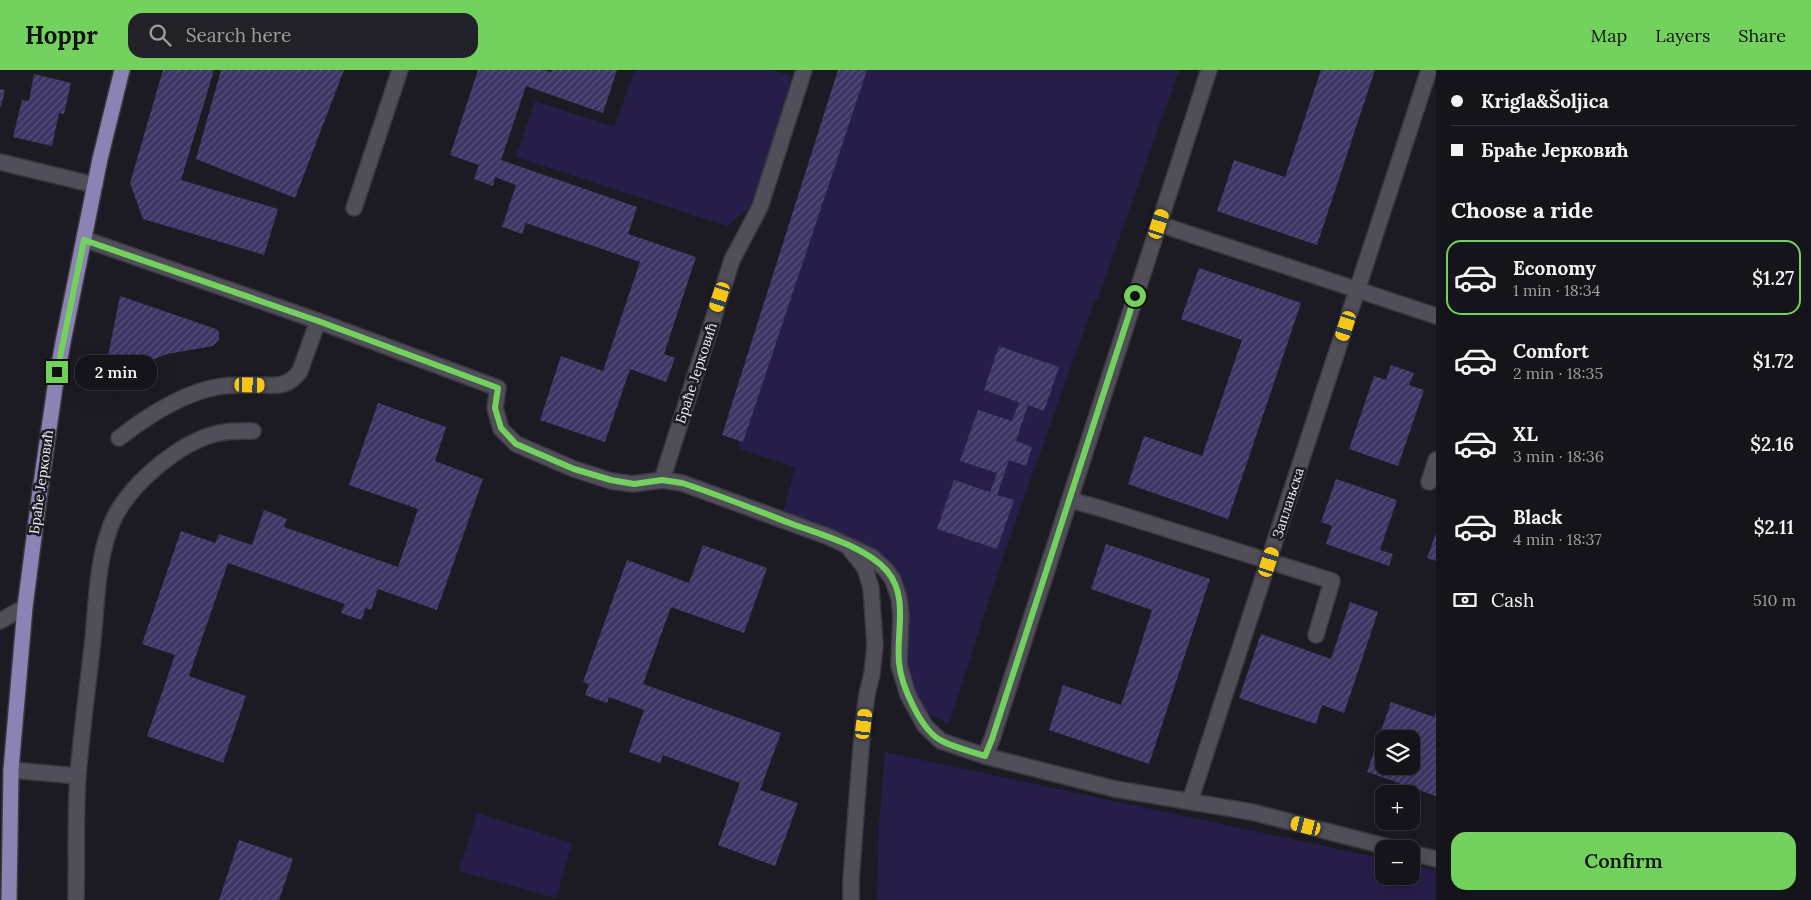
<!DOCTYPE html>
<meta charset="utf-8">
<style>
:root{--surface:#15141a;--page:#222127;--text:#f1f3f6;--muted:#9d9ea2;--line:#343339;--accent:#72d25d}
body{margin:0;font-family:Lora,serif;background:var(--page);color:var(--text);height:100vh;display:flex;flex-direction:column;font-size:19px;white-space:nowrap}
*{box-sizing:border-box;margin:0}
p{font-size:16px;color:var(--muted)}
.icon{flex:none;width:28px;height:28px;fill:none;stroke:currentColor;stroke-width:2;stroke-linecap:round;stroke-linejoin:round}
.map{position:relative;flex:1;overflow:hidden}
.side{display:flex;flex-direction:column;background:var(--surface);width:375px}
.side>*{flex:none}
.hud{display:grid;align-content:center;height:110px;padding:0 15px;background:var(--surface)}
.tools{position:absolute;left:1375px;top:660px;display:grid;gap:10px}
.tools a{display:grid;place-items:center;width:45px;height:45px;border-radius:10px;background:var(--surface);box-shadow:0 5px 20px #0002,0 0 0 1px var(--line);font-size:25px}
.end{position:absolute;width:22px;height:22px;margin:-11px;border:6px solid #72d25d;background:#111;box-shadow:0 0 0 2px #111}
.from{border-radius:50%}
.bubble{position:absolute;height:35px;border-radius:15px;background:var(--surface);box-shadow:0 5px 20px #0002,0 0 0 1px var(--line);font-size:16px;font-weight:600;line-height:35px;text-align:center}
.car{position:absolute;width:15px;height:30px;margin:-15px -8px;border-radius:6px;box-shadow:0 0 4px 1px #0007;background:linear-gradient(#f5c518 24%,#345 0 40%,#f5c518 0 76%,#345 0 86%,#f5c518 0)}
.hud b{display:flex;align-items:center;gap:18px;height:48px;font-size:19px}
.hud b+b{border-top:1px solid var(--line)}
.hud i{width:12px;height:12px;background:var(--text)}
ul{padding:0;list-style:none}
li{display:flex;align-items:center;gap:15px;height:75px;margin:0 10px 8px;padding:0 5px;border:2px solid transparent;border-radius:15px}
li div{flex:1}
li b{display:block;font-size:19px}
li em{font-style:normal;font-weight:600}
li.active{border-color:var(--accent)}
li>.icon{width:45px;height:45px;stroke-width:1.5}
h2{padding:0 15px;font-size:22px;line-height:60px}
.pay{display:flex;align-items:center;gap:12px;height:55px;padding:0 15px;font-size:19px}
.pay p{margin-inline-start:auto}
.primary-button{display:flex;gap:10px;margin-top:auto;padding:10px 15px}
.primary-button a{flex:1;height:58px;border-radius:15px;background:var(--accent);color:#111;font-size:20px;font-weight:600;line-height:58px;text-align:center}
header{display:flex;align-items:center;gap:30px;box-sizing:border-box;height:70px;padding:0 25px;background:var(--accent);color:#111}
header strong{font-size:24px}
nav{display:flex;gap:28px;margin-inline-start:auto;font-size:18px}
.search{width:350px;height:45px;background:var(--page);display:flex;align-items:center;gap:12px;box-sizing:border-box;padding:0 18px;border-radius:15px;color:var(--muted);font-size:19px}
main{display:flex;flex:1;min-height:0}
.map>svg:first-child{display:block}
.green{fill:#271d49}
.building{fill:url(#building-hatch);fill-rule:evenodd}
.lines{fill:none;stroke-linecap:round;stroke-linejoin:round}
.minor-casing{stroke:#3a393f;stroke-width:18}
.major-casing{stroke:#3a393f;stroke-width:18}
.minor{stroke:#504f59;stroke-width:15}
.major{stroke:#8a83b3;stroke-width:15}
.route{stroke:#72d25d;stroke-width:6}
.labels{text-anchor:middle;stroke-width:5;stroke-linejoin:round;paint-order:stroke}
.street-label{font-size:14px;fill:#edecf2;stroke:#1c1b23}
</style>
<header>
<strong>Hoppr</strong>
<div class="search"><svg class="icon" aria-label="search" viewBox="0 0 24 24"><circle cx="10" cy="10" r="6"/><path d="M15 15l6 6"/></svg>Search here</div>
<nav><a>Map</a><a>Layers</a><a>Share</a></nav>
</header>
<main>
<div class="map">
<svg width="1436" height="830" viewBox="0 0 1436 830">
<defs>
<pattern id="building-hatch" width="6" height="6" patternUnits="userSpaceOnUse" patternTransform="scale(1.25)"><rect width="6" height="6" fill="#3e3565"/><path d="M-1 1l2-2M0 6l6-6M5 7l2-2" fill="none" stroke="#5a527c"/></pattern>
</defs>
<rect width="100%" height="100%" fill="#1c1b23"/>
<!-- green -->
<g class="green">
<polygon points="635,0 773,0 792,6 754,134 727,156 516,87 535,31 614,57"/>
<polygon points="860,0 1179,0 1098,228 1094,232 1001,492 949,654 928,644 918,630 899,583 893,510 783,443 795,397 738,378 775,257"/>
<polygon points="885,682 1384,789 1384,806 1411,806 1411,795 1436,800 1436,830 877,830 879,755"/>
<polygon points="477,743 572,773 556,828 459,801"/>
</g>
<!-- building -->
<g class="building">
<polygon points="163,0 214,0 181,110 278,139 264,185 143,149 130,113"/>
<polygon points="221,0 344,0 295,128 196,89"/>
<polygon points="478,0 544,0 551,2 552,0 617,0 603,43 526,16 501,90 637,137 628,164 696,187 664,284 675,288 666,312 630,299 605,372 540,350 561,286 603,301 640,192 526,153 522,164 502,157 516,115 495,107 493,116 474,109 479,95 450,85"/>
<polygon points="838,0 867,0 743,372 722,365"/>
<polygon points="1321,0 1375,0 1317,175 1217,141 1234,90 1285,107"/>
<polygon points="34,4 71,13 64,44 59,43 52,76 13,67 22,30 29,31"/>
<polygon points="0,19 5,20 1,37 0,36"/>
<polygon points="1199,198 1301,233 1228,449 1128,414 1144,366 1202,386 1242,270 1181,249"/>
<polygon points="120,226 216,259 219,262 219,269 213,276 167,284 142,294 128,301 112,314 103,311"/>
<polygon points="999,276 1059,297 1044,341 1028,335 1016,371 1032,377 1026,396 1009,390 997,425 1014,430 997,479 937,459 954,410 990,422 997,403 960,391 978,340 1012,351 1019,332 984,320"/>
<polygon points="1391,295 1414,303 1409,315 1424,320 1398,396 1349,379 1374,306 1386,310"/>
<polygon points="378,333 446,357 435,391 483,409 437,540 378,519 371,540 366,538 361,550 341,543 345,534 228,493 189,606 246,626 223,693 147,666 175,585 142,574 181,461 215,473 219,464 252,475 264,440 287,449 284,457 398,497 418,439 349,415"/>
<polygon points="1336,409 1397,430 1380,480 1393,484 1389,496 1326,474 1332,456 1321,452"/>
<polygon points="1436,463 1436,491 1427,488"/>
<polygon points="1106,474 1210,509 1149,694 1049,660 1063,615 1121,635 1152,540 1091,519"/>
<polygon points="703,475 767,498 744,563 671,537 643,614 781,663 760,720 798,733 775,796 718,775 740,713 663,685 660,693 629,682 644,640 609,627 607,633 585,625 589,614 583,612 627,490 689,513"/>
<polygon points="1350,532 1378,542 1344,643 1322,635 1316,654 1239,628 1261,564 1331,589"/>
<path d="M1391 632 1434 647 1436 642V726L1367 702ZM1384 669H1411V696H1384Z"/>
<polygon points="239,770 293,789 279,830 219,830"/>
</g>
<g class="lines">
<!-- minor casing -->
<g class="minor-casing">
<g id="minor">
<polyline points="0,92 95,115"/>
<polyline points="354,138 400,0"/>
<polyline points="1159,154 1436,246"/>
<polyline points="84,169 318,251 498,318 495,338 501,359 516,374 574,399 611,411 633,414 662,410 682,413 829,467 872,487 886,500 893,510 899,528 901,545 899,595 908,625 925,656 941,671 985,686 1115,719 1252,742 1396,779"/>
<path d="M119 368C146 347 183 323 217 317 237 313 259 316 279 315 289 313 294 309 300 301L318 251"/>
<polyline points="662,410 732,190 760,137 804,0"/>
<polyline points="1429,412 1436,390"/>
<polyline points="1070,430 1103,439 1332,511 1316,565"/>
<polyline points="850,479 865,498 871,518 875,575 872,604 867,624 863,654 858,716 851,810 851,830"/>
<polyline points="0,551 25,537"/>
<polyline points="985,686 992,669 1209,0"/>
<polyline points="11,700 78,706"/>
<polyline points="1190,731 1429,0"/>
<polyline points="1411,783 1436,789"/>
<path d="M76 830C77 788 75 746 78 705 82 659 88 614 93 569 97 529 97 483 115 446 133 412 181 371 219 363 231 360 242 361 253 361"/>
</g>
</g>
<!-- major casing -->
<g class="major-casing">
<polyline id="major" points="9,830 11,700 25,537 40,421 55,317 63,272 100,89 122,0"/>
</g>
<!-- minor -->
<use href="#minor" class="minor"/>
<!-- major -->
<use href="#major" class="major"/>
</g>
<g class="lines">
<!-- route -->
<path class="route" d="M57 302 84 170 318 251 498 318 495 338 501 358 516 374 574 399 611 410 634 414 662 410 682 413C719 425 756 440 792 454 822 465 866 477 887 501 909 527 896 562 899 593 901 615 921 661 942 671 955 678 971 681 985 686L992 669 1135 226"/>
</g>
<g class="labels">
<!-- street labels -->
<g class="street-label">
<text transform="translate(696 303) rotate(-72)" y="5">Браће Јерковић</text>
<text transform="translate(41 412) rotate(-82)" y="5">Браће Јерковић</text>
<text transform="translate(1288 433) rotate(-72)" y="5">Заплањска</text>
</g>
</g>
</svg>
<div class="tools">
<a><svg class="icon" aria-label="layers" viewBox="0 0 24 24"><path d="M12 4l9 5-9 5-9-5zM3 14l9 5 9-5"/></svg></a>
<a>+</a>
<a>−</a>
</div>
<i class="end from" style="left:1135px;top:226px"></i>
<i class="end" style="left:57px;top:302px"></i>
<div class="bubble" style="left:75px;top:285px;width:82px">2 min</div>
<i class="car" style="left:1159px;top:154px;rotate:18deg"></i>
<i class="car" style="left:720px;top:227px;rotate:198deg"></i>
<i class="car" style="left:1346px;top:256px;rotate:198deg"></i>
<i class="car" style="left:250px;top:315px;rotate:91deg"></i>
<i class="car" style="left:1269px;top:492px;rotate:18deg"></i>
<i class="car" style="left:864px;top:654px;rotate:7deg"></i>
<i class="car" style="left:1306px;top:756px;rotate:284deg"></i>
</div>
<section class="side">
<div class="hud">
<b><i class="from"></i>Krigla&amp;Šoljica</b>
<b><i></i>Браће Јерковић</b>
</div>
<h2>Choose a ride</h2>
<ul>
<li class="active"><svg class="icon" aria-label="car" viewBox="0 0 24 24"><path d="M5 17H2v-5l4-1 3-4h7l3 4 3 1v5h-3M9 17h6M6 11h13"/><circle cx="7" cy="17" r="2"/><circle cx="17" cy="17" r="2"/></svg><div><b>Economy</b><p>1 min · 18:34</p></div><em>$1.27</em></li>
<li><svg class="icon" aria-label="car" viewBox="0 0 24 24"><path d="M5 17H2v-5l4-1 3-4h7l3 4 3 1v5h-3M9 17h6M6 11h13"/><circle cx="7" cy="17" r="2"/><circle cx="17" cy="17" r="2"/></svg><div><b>Comfort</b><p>2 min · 18:35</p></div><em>$1.72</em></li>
<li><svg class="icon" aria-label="car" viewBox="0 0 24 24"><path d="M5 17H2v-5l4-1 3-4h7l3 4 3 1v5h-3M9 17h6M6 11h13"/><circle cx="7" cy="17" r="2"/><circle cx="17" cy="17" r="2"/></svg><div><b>XL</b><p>3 min · 18:36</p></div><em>$2.16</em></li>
<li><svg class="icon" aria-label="car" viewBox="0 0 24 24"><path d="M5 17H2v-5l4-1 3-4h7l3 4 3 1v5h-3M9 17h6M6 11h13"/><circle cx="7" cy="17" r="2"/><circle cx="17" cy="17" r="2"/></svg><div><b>Black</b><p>4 min · 18:37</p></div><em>$2.11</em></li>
</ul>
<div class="pay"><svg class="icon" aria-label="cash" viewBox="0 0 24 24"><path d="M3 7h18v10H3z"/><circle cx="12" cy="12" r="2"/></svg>Cash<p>510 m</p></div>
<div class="primary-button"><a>Confirm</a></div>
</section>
</main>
